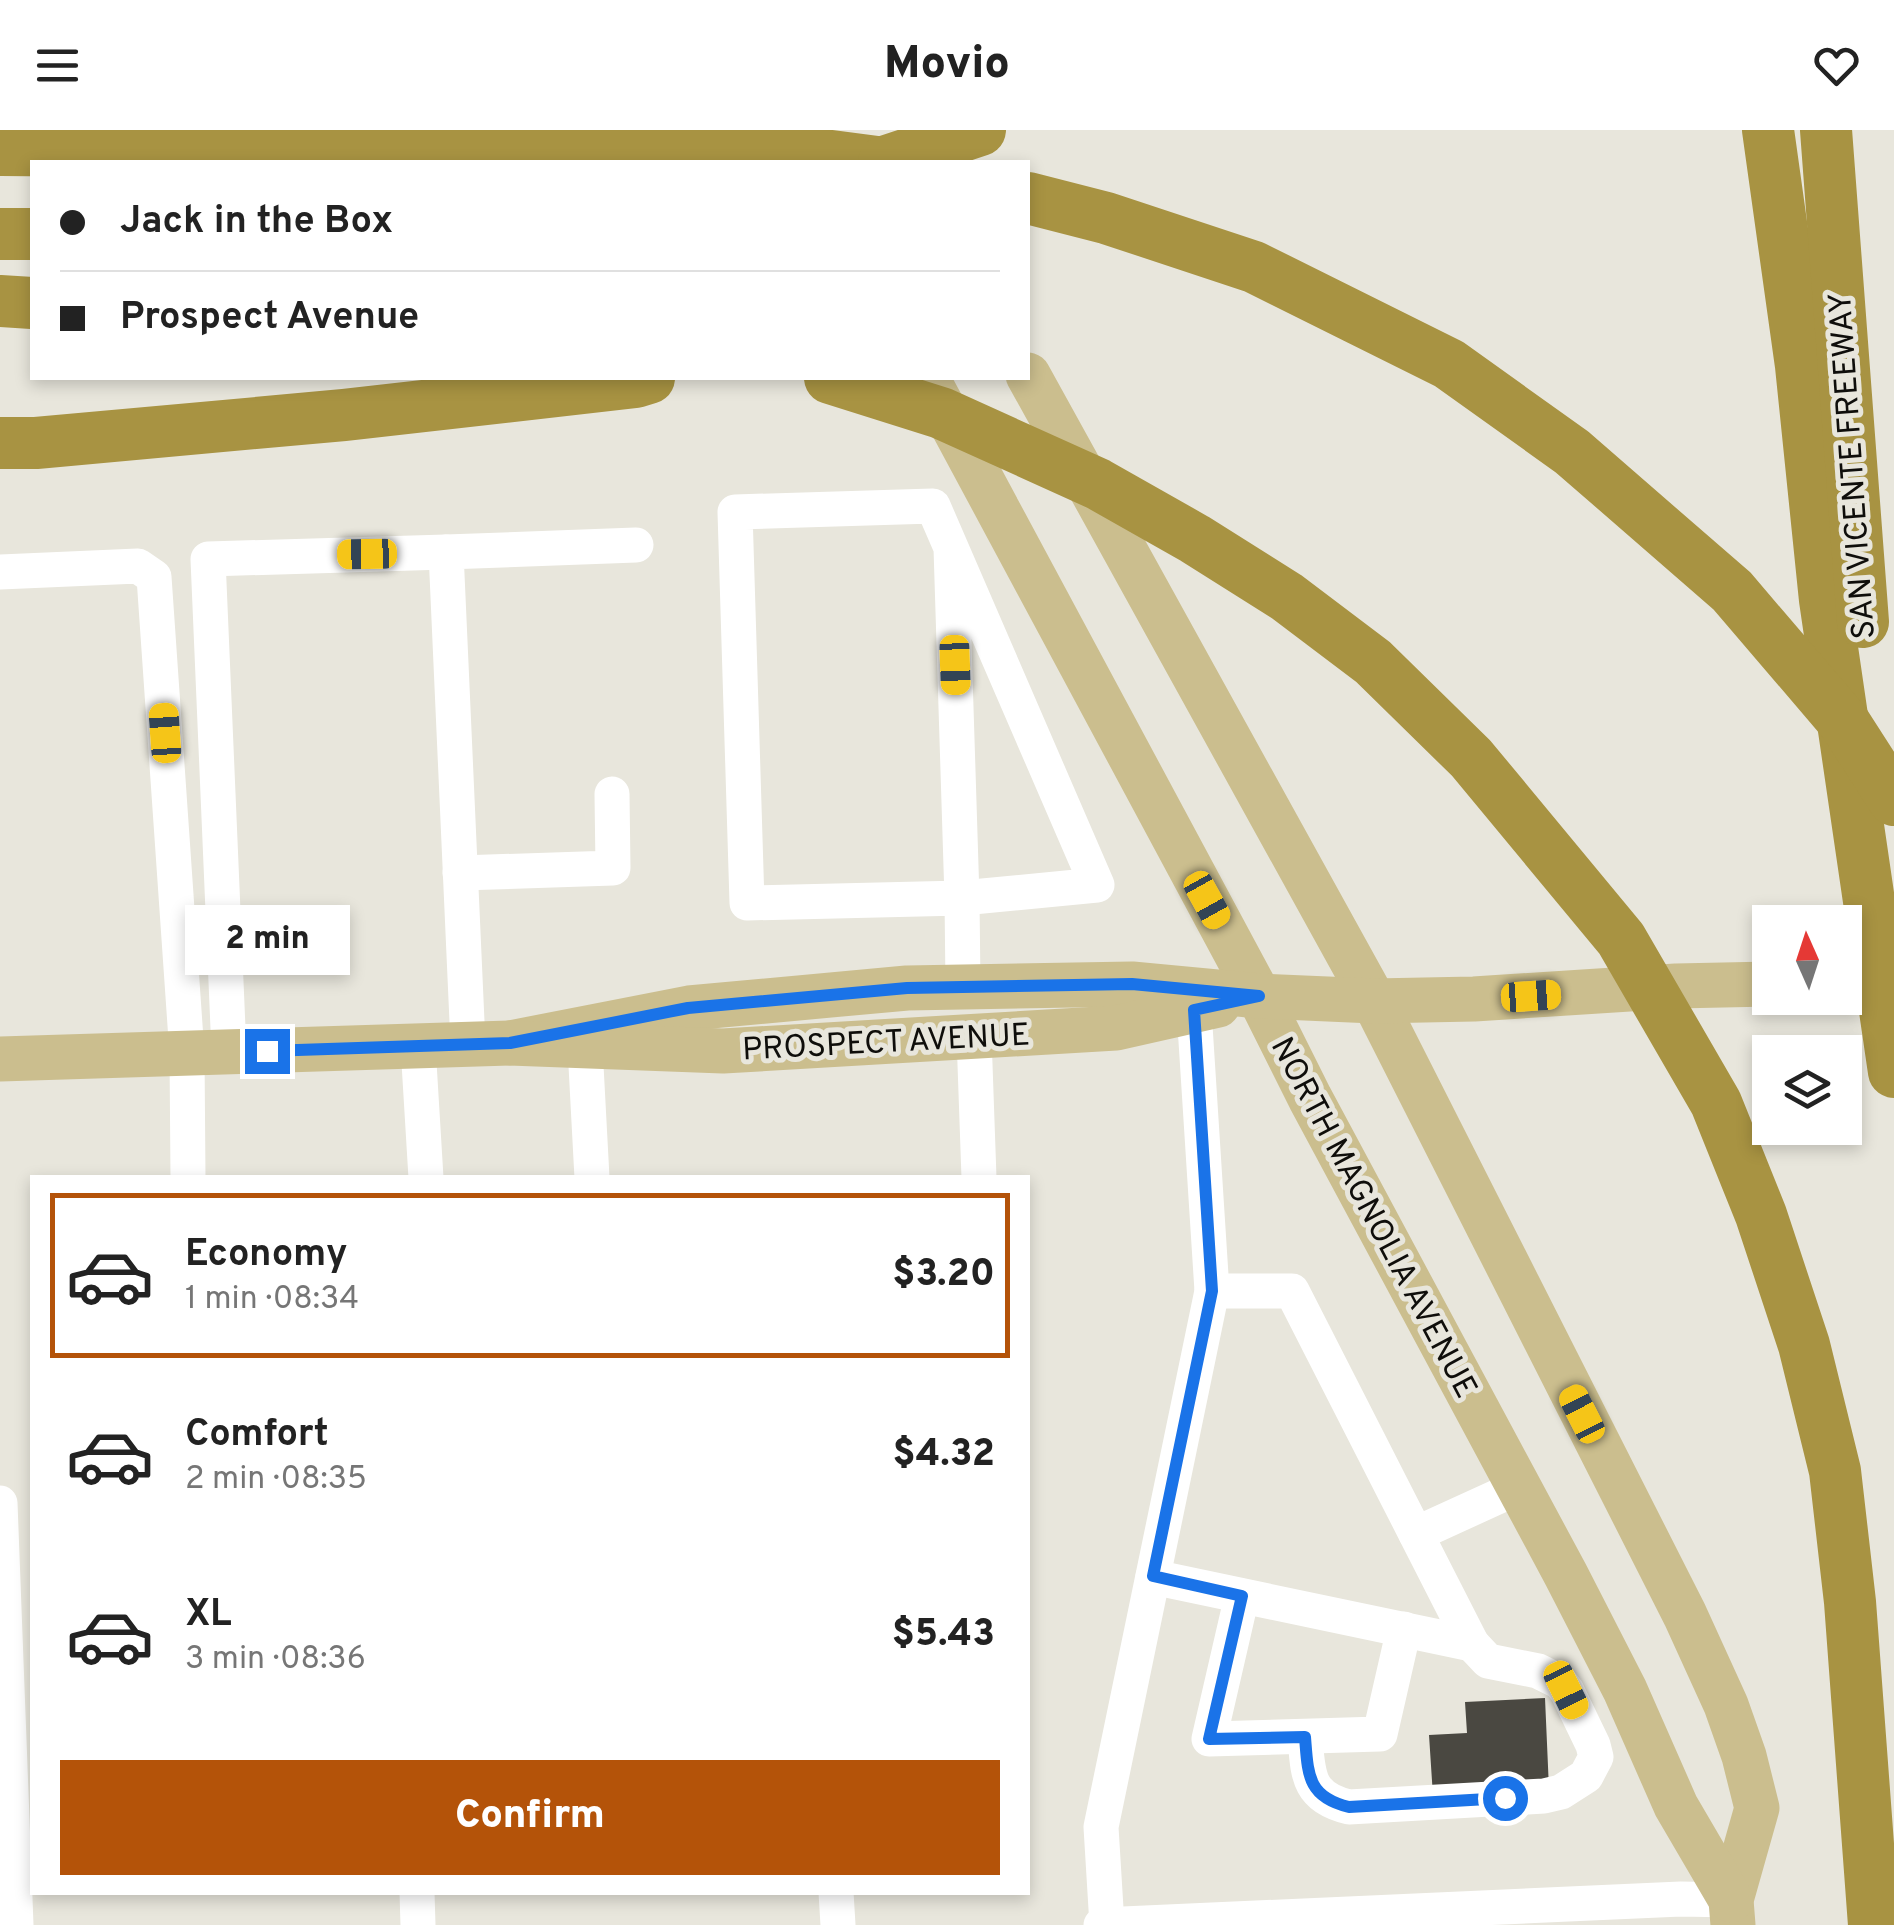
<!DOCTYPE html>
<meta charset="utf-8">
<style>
:root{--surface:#fff;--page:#f2f2f2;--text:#222;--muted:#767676;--line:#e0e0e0;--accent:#b45309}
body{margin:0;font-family:Overpass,sans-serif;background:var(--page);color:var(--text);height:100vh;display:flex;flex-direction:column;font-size:38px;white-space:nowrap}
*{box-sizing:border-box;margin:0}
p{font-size:32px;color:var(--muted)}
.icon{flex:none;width:55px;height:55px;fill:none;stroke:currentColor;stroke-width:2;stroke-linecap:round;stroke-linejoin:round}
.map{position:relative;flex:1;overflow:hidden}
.drawer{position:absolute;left:30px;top:1045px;width:1000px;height:720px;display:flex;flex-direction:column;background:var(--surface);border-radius:0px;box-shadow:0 5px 15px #0003}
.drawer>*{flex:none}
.banner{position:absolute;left:30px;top:30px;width:1000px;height:220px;border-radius:0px;box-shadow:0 5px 15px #0003;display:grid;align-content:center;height:220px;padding:0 30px;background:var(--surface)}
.needle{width:65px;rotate:357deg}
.fabs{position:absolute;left:1752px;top:775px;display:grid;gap:20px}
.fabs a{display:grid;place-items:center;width:110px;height:110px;border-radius:0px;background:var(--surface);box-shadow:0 5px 15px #0003;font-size:50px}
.end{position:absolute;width:45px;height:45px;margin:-22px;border:12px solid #1a73e8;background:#fff;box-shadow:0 0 0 5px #fff}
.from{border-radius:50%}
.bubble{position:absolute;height:70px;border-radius:0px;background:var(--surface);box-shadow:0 5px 15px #0003;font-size:32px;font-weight:800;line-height:70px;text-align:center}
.car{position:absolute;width:30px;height:60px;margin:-30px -15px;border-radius:12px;box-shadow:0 0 8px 2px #0007;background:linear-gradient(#f5c518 24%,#345 0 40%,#f5c518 0 76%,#345 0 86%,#f5c518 0)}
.banner b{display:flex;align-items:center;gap:35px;height:95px;font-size:38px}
.banner b+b{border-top:2px solid var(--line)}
.banner i{width:25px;height:25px;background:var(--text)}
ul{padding:18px 0 0;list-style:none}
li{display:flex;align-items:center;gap:30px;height:165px;margin:0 20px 15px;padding:0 10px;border:5px solid transparent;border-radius:0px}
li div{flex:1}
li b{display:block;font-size:38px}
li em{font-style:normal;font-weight:800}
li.current{border-color:var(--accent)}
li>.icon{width:90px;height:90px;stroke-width:1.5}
.button{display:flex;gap:20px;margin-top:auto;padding:20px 30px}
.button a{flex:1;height:115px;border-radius:0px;background:var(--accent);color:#fff;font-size:40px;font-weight:800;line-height:115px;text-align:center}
header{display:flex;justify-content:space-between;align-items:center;height:130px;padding:0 30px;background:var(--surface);font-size:45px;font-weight:800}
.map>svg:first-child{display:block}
.building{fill:#4a4841}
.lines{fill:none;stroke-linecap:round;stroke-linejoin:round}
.minor{stroke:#fff;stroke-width:35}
.major{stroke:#cbbe8e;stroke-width:45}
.highway{stroke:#a89342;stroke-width:52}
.route{stroke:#1a73e8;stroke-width:12}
.labels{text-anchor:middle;stroke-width:10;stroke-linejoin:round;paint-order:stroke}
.street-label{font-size:32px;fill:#0f0e0b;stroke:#e8e6dc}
</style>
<header><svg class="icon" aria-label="menu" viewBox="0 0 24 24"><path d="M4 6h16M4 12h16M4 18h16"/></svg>Movio<svg class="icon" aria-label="heart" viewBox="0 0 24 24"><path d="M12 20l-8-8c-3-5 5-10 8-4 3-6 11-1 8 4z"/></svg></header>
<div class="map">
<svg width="1894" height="1795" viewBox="0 0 1894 1795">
<rect width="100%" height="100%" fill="#e8e6dc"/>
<!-- building -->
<polygon class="building" points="1545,1568 1549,1659 1433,1666 1429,1605 1467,1603 1465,1572"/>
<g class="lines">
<!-- minor -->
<g class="minor">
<polyline points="951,418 962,768 1097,755 933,376 735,382 747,773 962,768 963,857"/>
<polyline points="0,442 138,436 154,447 187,924 188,1048"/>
<polyline points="460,743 613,738 612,664"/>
<polyline points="584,898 592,1048"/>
<polyline points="974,906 979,1048"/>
<polyline points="468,914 446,422 636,415"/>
<polyline points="418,916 426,1048"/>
<polyline points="229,922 208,429 446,422"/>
<polyline points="0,1373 16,1795"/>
<polyline points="1416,1404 1519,1357"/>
<polyline points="1153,1447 1472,1514 1292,1161 1212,1161"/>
<polyline points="1242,1466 1209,1609 1380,1604 1404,1499"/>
<path d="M1305 1607C1308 1644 1307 1667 1349 1677L1544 1666 1561 1662 1586 1646 1596 1627 1593 1615 1567 1561 1560 1552 1538 1541 1488 1531 1472 1514"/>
<polyline points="417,1762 418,1795"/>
<polyline points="836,1762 838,1795"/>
<polyline points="1101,1795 1681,1769 1731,1770"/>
<polyline points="1107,1795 1101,1697 1212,1161 1194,880"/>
</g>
<!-- major -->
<g class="major">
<polyline points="1028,245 1374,871 1685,1485 1726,1575 1744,1626 1757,1678 1731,1770 1733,1795"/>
<polyline points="927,248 1259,866 1310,968 1566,1445 1625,1560 1676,1676 1731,1770"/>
<polyline points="510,913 689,878 907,858 1132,854 1259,866 1374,871 1474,869 1676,856 1770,854"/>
<polyline points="0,929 510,913 723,921 1116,898 1218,875"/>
</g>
<!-- highway -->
<g class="highway">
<polyline points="1768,0 1801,236 1825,470 1894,942"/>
<polyline points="1826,0 1863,492"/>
<polyline points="0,20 479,24 611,17 785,20 877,32"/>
<polyline points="884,32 980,0"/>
<polyline points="1028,68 1106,88 1254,137 1449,234 1572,322 1732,461 1844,592 1894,670"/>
<polyline points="0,104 32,104"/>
<polyline points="0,171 32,173"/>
<polyline points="830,248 941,283 1098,354 1195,409 1287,467 1373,532 1471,628 1621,809 1716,973 1761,1085 1804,1215 1835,1341 1850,1472 1874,1795"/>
<polyline points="0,313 36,313 344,285 636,252 649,248"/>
</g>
</g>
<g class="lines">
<!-- route -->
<path class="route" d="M267 921 510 913 688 878 907 858 1132 854 1259 866 1194 880 1212 1161 1153 1446 1242 1466 1209 1609 1305 1607C1308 1644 1307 1667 1349 1677L1505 1668"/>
</g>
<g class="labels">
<!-- street labels -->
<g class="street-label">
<text transform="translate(1851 336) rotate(-94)" y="11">SAN VICENTE FREEWAY</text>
<text transform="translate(886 911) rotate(-3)" y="11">PROSPECT AVENUE</text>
<text transform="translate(1375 1087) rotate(62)" y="11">NORTH MAGNOLIA AVENUE</text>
</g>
</g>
</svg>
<div class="fabs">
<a><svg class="needle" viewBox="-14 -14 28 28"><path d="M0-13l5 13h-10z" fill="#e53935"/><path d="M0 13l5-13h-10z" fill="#767676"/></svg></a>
<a><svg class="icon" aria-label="layers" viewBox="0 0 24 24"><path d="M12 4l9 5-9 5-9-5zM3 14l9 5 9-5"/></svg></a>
</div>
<i class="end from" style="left:1505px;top:1668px"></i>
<i class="end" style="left:267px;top:921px"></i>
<div class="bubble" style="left:185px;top:775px;width:165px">2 min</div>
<i class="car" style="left:367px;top:424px;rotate:269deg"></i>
<i class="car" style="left:955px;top:535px;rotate:178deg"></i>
<i class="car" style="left:165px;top:603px;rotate:356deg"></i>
<i class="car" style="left:1207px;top:770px;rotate:151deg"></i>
<i class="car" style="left:1531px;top:866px;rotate:86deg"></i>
<i class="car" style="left:1582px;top:1284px;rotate:333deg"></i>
<i class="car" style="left:1566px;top:1560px;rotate:154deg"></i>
<div class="banner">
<b><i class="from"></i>Jack in the Box</b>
<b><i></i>Prospect Avenue</b>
</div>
<section class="drawer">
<ul>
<li class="current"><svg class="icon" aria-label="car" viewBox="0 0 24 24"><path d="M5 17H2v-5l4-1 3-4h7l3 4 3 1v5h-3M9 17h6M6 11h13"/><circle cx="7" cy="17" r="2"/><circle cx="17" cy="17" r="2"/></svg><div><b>Economy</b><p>1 min · 08:34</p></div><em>$3.20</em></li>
<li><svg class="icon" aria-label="car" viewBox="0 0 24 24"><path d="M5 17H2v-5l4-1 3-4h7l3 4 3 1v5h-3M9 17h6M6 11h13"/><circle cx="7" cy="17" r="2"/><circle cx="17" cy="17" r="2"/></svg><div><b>Comfort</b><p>2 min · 08:35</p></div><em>$4.32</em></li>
<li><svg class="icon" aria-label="car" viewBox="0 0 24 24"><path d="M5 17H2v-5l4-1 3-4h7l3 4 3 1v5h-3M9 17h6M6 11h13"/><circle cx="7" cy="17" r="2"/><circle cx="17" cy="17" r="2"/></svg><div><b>XL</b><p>3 min · 08:36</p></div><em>$5.43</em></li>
</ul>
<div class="button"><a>Confirm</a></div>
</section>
</div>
